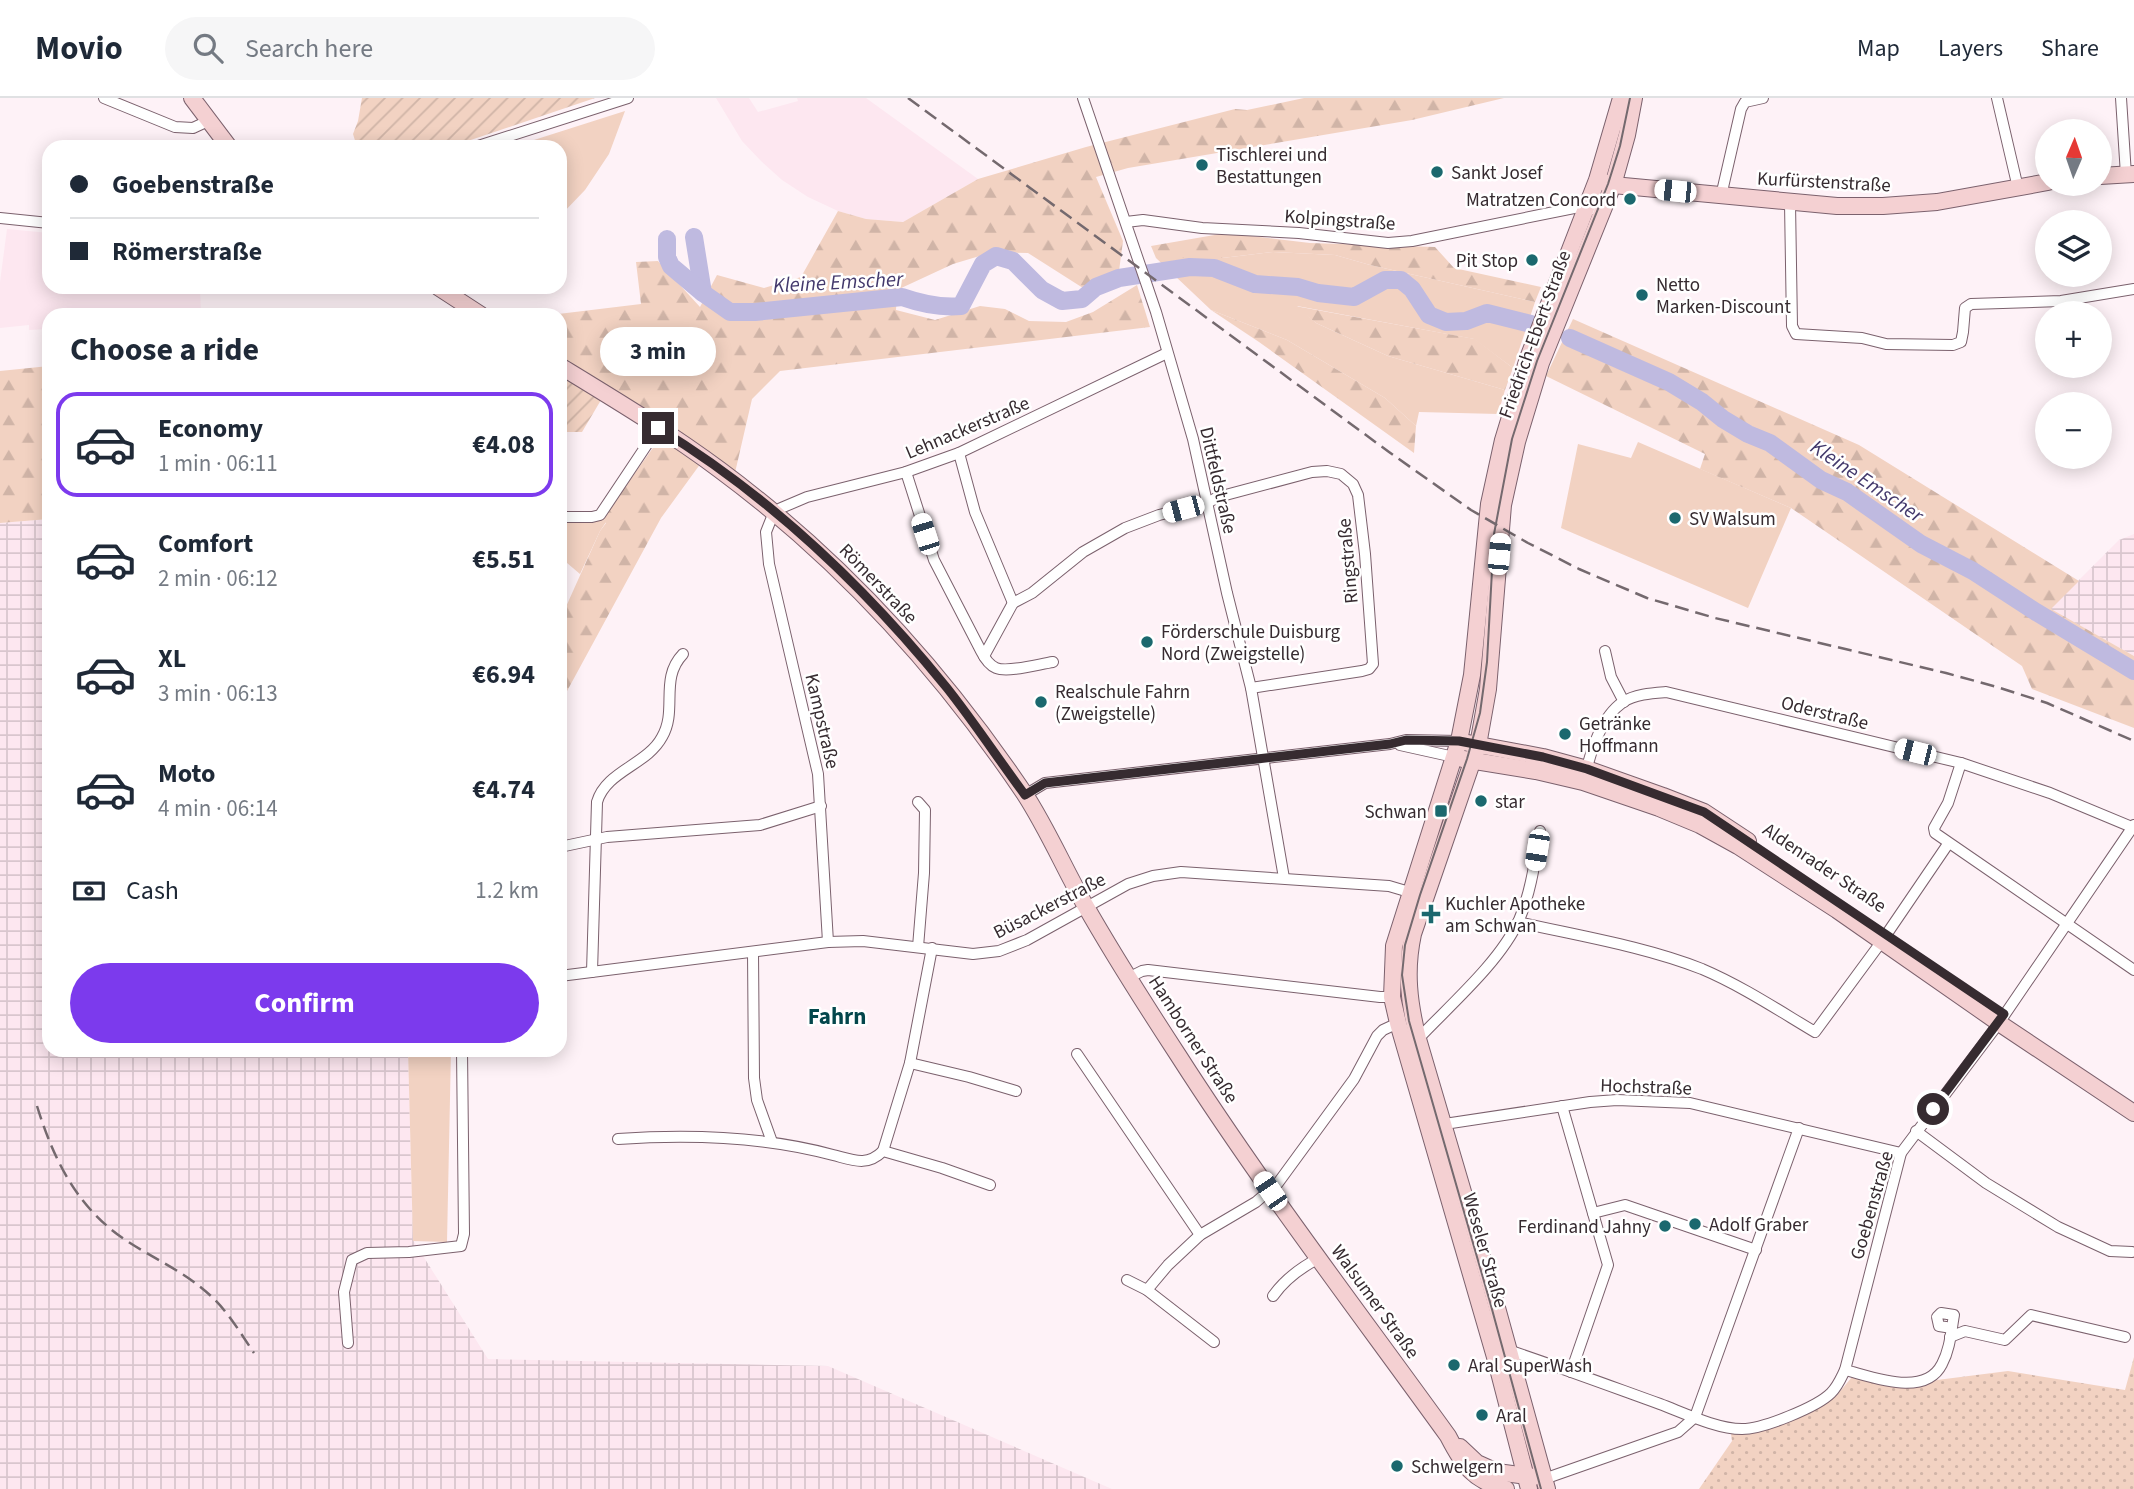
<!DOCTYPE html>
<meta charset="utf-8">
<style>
:root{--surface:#fff;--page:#f6f6f7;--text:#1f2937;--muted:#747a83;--line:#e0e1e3;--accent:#7c3aed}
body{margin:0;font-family:"Source Sans 3",sans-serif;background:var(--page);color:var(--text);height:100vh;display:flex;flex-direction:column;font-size:26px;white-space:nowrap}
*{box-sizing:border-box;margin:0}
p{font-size:23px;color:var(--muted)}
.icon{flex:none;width:38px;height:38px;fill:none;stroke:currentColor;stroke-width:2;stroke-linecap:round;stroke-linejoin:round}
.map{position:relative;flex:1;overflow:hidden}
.panel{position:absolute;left:42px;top:210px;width:525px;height:749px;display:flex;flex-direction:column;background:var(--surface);border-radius:21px;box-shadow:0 4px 18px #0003}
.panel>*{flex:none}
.banner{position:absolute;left:42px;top:42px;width:525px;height:154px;border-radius:21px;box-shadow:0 4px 18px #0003;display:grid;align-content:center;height:154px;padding:0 28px;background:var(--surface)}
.needle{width:46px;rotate:2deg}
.fabs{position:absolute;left:2035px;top:21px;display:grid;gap:14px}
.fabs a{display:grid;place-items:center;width:77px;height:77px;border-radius:50%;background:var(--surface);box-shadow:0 4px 18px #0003;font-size:35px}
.end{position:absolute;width:32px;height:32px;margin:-16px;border:9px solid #362b30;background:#fff;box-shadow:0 0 0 4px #fff}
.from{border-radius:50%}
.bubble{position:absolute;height:49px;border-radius:24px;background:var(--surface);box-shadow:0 4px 18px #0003;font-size:23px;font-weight:700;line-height:49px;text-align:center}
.car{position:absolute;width:21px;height:42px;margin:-21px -10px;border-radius:9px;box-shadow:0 0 5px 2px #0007;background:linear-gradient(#fff 24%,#345 0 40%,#fff 0 76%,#345 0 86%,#fff 0)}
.banner b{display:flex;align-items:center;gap:24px;height:66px;font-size:26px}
.banner b+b{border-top:2px solid var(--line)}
.banner i{width:18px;height:18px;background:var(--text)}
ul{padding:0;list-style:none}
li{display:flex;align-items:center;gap:21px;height:105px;margin:0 14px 10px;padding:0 14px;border:4px solid transparent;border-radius:21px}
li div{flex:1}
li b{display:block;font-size:26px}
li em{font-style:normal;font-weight:700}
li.active{border-color:var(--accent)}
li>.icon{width:63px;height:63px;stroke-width:1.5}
h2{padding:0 28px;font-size:32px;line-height:84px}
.pay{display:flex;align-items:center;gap:18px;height:77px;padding:0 28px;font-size:26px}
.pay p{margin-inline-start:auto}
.action{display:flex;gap:14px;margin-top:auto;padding:14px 28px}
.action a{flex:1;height:80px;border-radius:42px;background:var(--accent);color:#fff;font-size:28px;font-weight:700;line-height:80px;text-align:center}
header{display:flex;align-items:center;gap:42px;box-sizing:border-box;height:98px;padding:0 35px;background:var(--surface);border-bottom:2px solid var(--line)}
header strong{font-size:33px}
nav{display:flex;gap:38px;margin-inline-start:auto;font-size:24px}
.search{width:490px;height:63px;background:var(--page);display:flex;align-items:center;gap:18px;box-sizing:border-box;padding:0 24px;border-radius:38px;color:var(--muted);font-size:26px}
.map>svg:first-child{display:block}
.built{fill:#fde7f0}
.industrial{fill:url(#industrial-grid)}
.grass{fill:#f2d2c2}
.forest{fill:url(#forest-firs)}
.park{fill:url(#park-dots)}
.garden{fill:url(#garden-furrows)}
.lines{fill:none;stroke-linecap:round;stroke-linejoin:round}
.river{stroke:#bfbae0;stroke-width:18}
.street-casing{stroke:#7b616d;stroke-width:12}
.secondary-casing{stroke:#7b616d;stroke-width:18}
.street{stroke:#fff;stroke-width:10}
.secondary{stroke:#f4d0d2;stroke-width:16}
.tram{stroke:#74696e;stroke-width:2}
.rail{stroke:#74696e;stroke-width:2.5;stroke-dasharray:14 7;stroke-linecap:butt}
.route{stroke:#362b30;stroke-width:9}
.poi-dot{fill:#1b686e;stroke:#fff;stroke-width:2.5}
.labels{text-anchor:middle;stroke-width:5;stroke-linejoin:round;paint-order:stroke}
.poi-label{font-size:19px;fill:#362b30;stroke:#fff;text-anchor:start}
.street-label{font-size:19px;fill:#362b30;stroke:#fff}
.water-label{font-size:21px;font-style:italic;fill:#43396c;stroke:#fff}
.quarter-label{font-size:23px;font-weight:bold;fill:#04474c;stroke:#fff}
</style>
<header>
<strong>Movio</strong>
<div class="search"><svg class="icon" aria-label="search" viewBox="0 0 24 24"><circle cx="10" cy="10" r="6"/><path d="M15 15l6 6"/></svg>Search here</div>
<nav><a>Map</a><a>Layers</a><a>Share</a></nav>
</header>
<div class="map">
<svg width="2134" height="1391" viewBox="0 0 2134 1391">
<defs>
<pattern id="industrial-grid" width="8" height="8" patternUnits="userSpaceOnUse" patternTransform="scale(1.75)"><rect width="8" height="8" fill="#fde7f0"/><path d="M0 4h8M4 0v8" fill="none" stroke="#d9c6ce"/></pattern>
<pattern id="forest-firs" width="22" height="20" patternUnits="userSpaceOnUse" patternTransform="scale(1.75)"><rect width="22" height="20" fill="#f2d2c2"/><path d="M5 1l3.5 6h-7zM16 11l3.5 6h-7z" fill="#d0b4a7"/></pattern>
<pattern id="park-dots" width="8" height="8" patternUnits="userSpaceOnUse" patternTransform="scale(1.75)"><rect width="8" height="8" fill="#f2d2c2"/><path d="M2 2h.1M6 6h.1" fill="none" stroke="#d0b4a7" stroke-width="1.8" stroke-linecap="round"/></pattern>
<pattern id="garden-furrows" width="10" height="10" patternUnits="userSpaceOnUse" patternTransform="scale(1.75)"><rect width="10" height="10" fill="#f2d2c2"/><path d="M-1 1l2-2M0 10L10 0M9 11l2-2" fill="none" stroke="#d0b4a7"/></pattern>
</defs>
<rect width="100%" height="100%" fill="#fef2f7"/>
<!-- built -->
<g class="built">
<polygon points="716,0 749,0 758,14 798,3 797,0 866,0 978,81 903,124 866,121 838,113 808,99 782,82 761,63 742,43"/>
<polygon points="7,131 49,135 49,189 200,189 201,217 49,217 49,231 29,232 29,227 0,230 0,184"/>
</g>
<!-- industrial -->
<g class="industrial">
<polygon points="49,421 49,952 408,952 413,1142 488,1261 828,1268 1112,1391 0,1391 0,425"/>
<polygon points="2134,436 2134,558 2050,511 2119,442"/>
</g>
<!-- grass -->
<g class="grass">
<polygon points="625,13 609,56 585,92 560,118 560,49 512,49"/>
<polygon points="1273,154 1335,157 1370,167 1535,204 1513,270 1474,241 1297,208 1316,225 1388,258 1505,292 1498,316 1419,314 1416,328 1385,300 1287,242 1211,212 1156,160 1222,160"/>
<polygon points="1638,344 1791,410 1748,510 1561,430 1578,346 1631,360"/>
<polygon points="602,421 606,424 600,433 580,476 560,459 560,424 590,424"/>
<polygon points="408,952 451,952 447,1144 413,1143"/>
</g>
<!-- forest -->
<g class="forest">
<polygon points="1304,0 1504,0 1412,22 1128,70 1096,79 1123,143 1119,173 1083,190 1028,155 993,154 953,166 897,192 896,212 935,222 980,208 1005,211 1029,223 1066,224 1093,214 1137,187 1150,229 780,273 752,301 734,379 560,260 560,217 550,217 641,206 636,164 658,163 700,209 717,177 764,190 801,179 838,113 866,121 903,124 978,81 1086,49 1235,11 1247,12"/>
<polygon points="1226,135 1310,145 1435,149 1454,170 1541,189 1535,204 1370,167 1335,157 1273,154 1222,160 1156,160 1151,148"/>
<polygon points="1295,208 1475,241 1513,270 1505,292 1388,258 1316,225"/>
<polygon points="1211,212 1287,242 1385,300 1416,328 1414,355 1259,244"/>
<polygon points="1573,221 1859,347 2079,483 2051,511 2134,558 2134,630 2032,591 2022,568 1791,410 1700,371 1705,356 1546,278"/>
<polygon points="49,268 49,421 0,425 0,273"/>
<polygon points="666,342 701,365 661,420 560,606 560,522 600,433 606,425 602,421 655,347 659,343"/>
</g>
<!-- park -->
<polygon class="park" points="2134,1259 2134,1391 1699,1391 1732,1343 1731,1336 1762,1333 1819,1310 1837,1297 1852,1279 1927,1286 1937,1282 2008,1273 2125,1292"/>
<!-- garden -->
<g class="garden">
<polygon points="362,0 595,0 450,49 357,49 353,36 358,23"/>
<polygon points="560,276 604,297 582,334 560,334"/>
</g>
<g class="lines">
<!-- river -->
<g class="river">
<polyline points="694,139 703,195"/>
<path d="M667 141V159L671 168 703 195 730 214H755L902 199C922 206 940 210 961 208L983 166 996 158 1013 163 1042 192 1062 203 1082 201 1096 189 1119 180 1190 169 1214 170 1255 186 1298 189 1318 195 1354 199 1385 182H1401L1412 191 1429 217 1446 224 1466 223 1487 215 1531 226"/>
<polyline points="1570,240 1669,284 1702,304 1723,321 1748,336 1770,345 1821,382 1847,394 1921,446 1973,473 2036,514 2134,573"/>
</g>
<!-- street casing -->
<g class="street-casing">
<g id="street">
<polyline points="104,0 175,29 193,30 208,23"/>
<polyline points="1083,0 1156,214 1193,341 1227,495 1251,590 1284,780"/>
<polyline points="1997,0 2018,90"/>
<polyline points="2121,0 2126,77"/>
<polyline points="475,49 628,0"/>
<polyline points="1721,98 1741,11 1745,4 1763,0"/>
<polyline points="1790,105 1792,228 1796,236 1862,240 1886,246 1953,247 1961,244 1963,234 1965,210 1971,206 2061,203 2134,191"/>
<polyline points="0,120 49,125"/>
<polyline points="1126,124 1143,122 1202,130 1299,135 1388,145 1412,143 1579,109 1590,112"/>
<polyline points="959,355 975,414 1013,505"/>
<path d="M906 374 934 462 981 553C984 559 989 567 996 570 1008 575 1039 566 1053 564"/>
<polyline points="560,419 592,419 600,417 658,330"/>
<polyline points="1605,553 1611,579 1624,604"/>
<polyline points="984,558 1013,505 1032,495 1083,454 1125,430 1159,417 1207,405 1218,399 1312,374 1327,373 1341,376 1353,386 1358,397 1365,456 1373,566 1369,571 1362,573 1251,590"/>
<polyline points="1400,647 1454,659"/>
<polyline points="1961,665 1948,705 1934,730 1935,735 2134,872"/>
<path d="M1585 677C1591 653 1601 619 1623 604 1635 596 1653 595 1666 594L1961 665 2050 695 2134 730"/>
<polyline points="1025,697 1045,685 1390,646 1406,642 1459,643"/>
<polyline points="560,749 607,739 760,727 821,708"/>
<path d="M1518 824C1579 838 1643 848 1702 871 1742 888 1778 912 1815 934L1882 843 1948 746"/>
<polyline points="828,844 818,676 769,466 766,434 774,414 781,410 807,399 906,374 959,355 1167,255"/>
<polyline points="918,849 924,775 925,712 918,704"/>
<polyline points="753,854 754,980 757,1002 772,1044"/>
<path d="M592 874 597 704C606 673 647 667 662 639 678 612 659 581 683 556"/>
<polyline points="560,878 828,844 863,843 973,856 999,853 1027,842 1128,786 1153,778 1181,774 1389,788 1416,796"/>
<polyline points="1130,879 1142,873 1148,872 1380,899 1392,899"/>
<path d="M1413 942 1418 941C1450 907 1500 864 1519 822 1531 794 1535 763 1540 733"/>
<polyline points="1077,956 1200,1137"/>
<polyline points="910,965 969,979 1016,993"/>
<polyline points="1562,1008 1608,1167 1571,1274"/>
<polyline points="1438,1027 1590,1004 1617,1002 1690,1005 1901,1055"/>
<polyline points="1916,1033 1986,1085 2058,1129 2110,1153 2132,1154"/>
<path d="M618 1041C690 1036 763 1038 833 1057 853 1062 867 1069 883 1053L942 1070 990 1087"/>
<polyline points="883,1053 910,965 932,850"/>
<polyline points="1593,1115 1625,1107 1756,1152"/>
<polyline points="1127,1182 1147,1192 1214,1244"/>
<polyline points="1147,1192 1168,1167 1200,1137 1256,1104 1278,1085 1354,981 1377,938 1383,932 1398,925"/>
<path d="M1273 1198C1285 1181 1300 1170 1319 1160"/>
<polyline points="1950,1239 1965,1233 2005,1242 2031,1217 2125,1239"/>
<polyline points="348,1245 344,1194 352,1162 367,1155 409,1154 461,1148 464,1136 462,952"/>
<path d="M1508 1252C1559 1269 1610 1288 1660 1306 1684 1315 1717 1331 1742 1331 1763 1331 1817 1309 1831 1295 1838 1288 1841 1280 1845 1272L1901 1055 1999 925 2134 727"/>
<path d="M1845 1272C1873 1279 1925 1300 1942 1266 1950 1251 1951 1234 1954 1217L1941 1215 1937 1219 1939 1228 1952 1230"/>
<polyline points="1544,1381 1678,1334 1695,1319 1799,1030"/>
</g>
</g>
<!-- secondary casing -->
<g class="secondary-casing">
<g id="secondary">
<polyline points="192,0 229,49"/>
<polyline points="2100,78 2134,76"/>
<polyline points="1603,84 1613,87 1837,108 1883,108 1937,104 2048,84"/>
<polyline points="438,189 481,217"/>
<path d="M560 268C614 301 669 334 720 372 840 461 941 572 1024 695 1047 730 1064 770 1085 807 1114 858 1146 908 1178 957 1262 1088 1357 1212 1448 1338 1463 1367 1473 1383 1506 1391"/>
<polyline points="1468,645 1543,659 1587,671 1663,698 1704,714 1748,743"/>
<polyline points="1463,661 1536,673 1583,684 1659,710 1700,727 1738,748 1837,812 1999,925 2134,1015"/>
<polyline points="1460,1349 1477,1365 1497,1374 1534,1379"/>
<polyline points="1529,1391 1495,1259 1398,925 1392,899 1394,848 1459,643 1472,577 1489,406 1503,342 1528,260 1597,82 1621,0"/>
<path d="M1547 1391 1494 1199 1418 941C1409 905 1405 873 1413 836L1478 647 1488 591 1503 407 1517 344 1541 265 1613 87 1627 37 1634 0"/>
</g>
</g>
<!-- street -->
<use href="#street" class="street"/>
<!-- secondary -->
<use href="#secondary" class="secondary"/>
<!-- tram -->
<polyline class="tram" points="1541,1391 1490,1204 1409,923 1402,877 1405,847 1420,797 1467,661 1480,615 1487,564 1494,436 1512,341 1537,263 1608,86 1620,48 1630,0"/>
<!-- rail -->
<g class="rail">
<polyline points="908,0 1389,354 1471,412 1528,445 1579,471 1647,500 1715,520 1946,575 1997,589 2047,605 2134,643"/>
<path d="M37 1008C54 1063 78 1111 127 1143 156 1162 187 1175 212 1199 229 1215 241 1236 254 1255"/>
</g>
</g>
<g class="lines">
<!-- route -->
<path class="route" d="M658 330C768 397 866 490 947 590 974 624 999 662 1025 697L1045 685 1390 646 1406 642 1459 643 1543 659 1587 671 1704 714 2004 916 1933 1011"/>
</g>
<!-- markers -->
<g class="poi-dot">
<circle cx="1202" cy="67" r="7"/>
<circle cx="1437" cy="74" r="7"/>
<circle cx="1630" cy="101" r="7"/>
<circle cx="1532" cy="162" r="7"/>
<circle cx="1642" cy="197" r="7"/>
<circle cx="1675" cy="420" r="7"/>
<circle cx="1147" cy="544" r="7"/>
<circle cx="1041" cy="604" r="7"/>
<circle cx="1565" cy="636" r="7"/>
<circle cx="1481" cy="703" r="7"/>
<rect x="1434" y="706" width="14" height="14" rx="3.5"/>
<path d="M1427.5 805.5h7v7h7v7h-7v7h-7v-7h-7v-7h7z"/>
<circle cx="1695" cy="1126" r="7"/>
<circle cx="1665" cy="1128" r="7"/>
<circle cx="1454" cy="1267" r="7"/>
<circle cx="1482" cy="1317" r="7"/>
<circle cx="1397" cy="1368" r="7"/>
</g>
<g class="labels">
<!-- poi labels -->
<g class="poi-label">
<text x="1216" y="63">Tischlerei und<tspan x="1216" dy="22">Bestattungen</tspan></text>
<text x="1451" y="81">Sankt Josef</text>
<text x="1616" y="108" text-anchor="end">Matratzen Concord</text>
<text x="1518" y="169" text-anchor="end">Pit Stop</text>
<text x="1656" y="193">Netto<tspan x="1656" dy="22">Marken-Discount</tspan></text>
<text x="1689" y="427">SV Walsum</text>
<text x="1161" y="540">Förderschule Duisburg<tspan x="1161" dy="22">Nord (Zweigstelle)</tspan></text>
<text x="1055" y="600">Realschule Fahrn<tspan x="1055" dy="22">(Zweigstelle)</tspan></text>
<text x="1579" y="632">Getränke<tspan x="1579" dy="22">Hoffmann</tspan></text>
<text x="1495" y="710">star</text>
<text x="1427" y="720" text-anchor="end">Schwan</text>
<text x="1445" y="812">Kuchler Apotheke<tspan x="1445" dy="22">am Schwan</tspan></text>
<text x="1709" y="1133">Adolf Graber</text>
<text x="1651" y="1135" text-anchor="end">Ferdinand Jahny</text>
<text x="1468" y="1274">Aral SuperWash</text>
<text x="1496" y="1324">Aral</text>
<text x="1411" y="1375">Schwelgern</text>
</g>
<!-- street labels -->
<g class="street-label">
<text transform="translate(1824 83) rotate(3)" y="7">Kurfürstenstraße</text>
<text transform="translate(1340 121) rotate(4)" y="7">Kolpingstraße</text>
<text transform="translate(1534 236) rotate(-70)" y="7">Friedrich-Ebert-Straße</text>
<text transform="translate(967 329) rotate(-23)" y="7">Lehnackerstraße</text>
<text transform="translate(1219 382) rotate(77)" y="7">Dittfeldstraße</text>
<text transform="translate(1347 463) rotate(-95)" y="7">Ringstraße</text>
<text transform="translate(879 485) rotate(46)" y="7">Römerstraße</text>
<text transform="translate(1825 614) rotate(14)" y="7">Oderstraße</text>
<text transform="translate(823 623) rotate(77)" y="7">Kampstraße</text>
<text transform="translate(1825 769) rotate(34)" y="7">Aldenrader Straße</text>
<text transform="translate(1049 807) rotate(-27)" y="7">Büsackerstraße</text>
<text transform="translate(1194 941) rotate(57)" y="7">Hamborner Straße</text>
<text transform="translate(1646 988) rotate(2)" y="7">Hochstraße</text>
<text transform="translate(1871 1107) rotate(-74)" y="7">Goebenstraße</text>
<text transform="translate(1486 1152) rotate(74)" y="7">Weseler Straße</text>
<text transform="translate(1376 1203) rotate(54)" y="7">Walsumer Straße</text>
</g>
<!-- water labels -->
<g class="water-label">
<text transform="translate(838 184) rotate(-3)" y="7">Kleine Emscher</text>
<text transform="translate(1867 383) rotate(34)" y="7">Kleine Emscher</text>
</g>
<!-- quarter labels -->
<g class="quarter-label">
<text x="837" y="926">Fahrn</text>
</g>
</g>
</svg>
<div class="fabs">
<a><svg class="needle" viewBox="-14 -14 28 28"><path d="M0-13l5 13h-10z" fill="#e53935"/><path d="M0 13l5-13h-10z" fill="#747a83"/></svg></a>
<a><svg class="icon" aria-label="layers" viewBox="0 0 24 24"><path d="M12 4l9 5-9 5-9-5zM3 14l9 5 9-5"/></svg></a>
<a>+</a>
<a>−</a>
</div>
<i class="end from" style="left:1933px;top:1011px"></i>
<i class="end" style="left:658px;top:330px"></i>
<div class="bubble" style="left:600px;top:229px;width:116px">3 min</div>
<i class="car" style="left:1675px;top:93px;rotate:276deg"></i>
<i class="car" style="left:1183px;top:411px;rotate:255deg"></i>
<i class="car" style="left:925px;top:436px;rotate:342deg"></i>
<i class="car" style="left:1499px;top:456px;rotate:5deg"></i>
<i class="car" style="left:1915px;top:654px;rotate:284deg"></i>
<i class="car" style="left:1537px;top:752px;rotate:189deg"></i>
<i class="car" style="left:1270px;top:1093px;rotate:326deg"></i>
<div class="banner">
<b><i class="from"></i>Goebenstraße</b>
<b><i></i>Römerstraße</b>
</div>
<section class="panel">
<h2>Choose a ride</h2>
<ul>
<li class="active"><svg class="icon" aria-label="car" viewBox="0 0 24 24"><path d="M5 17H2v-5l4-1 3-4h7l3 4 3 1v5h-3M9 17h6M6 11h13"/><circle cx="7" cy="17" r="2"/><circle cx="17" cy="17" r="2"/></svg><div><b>Economy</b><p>1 min · 06:11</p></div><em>€4.08</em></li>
<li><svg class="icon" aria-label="car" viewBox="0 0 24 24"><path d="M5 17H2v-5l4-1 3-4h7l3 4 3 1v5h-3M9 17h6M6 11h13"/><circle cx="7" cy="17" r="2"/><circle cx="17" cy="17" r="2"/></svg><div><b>Comfort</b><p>2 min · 06:12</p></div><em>€5.51</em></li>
<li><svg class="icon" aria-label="car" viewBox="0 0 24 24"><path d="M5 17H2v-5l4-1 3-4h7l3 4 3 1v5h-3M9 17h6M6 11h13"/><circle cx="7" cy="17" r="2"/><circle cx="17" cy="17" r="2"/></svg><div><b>XL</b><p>3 min · 06:13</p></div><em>€6.94</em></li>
<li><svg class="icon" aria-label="car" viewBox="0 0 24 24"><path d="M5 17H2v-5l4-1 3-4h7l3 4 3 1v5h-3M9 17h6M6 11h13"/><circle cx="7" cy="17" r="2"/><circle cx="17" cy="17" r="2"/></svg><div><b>Moto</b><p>4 min · 06:14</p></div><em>€4.74</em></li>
</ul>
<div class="pay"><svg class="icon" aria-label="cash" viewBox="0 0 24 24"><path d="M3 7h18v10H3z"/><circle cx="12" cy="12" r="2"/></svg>Cash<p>1.2 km</p></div>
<div class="action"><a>Confirm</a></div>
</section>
</div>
